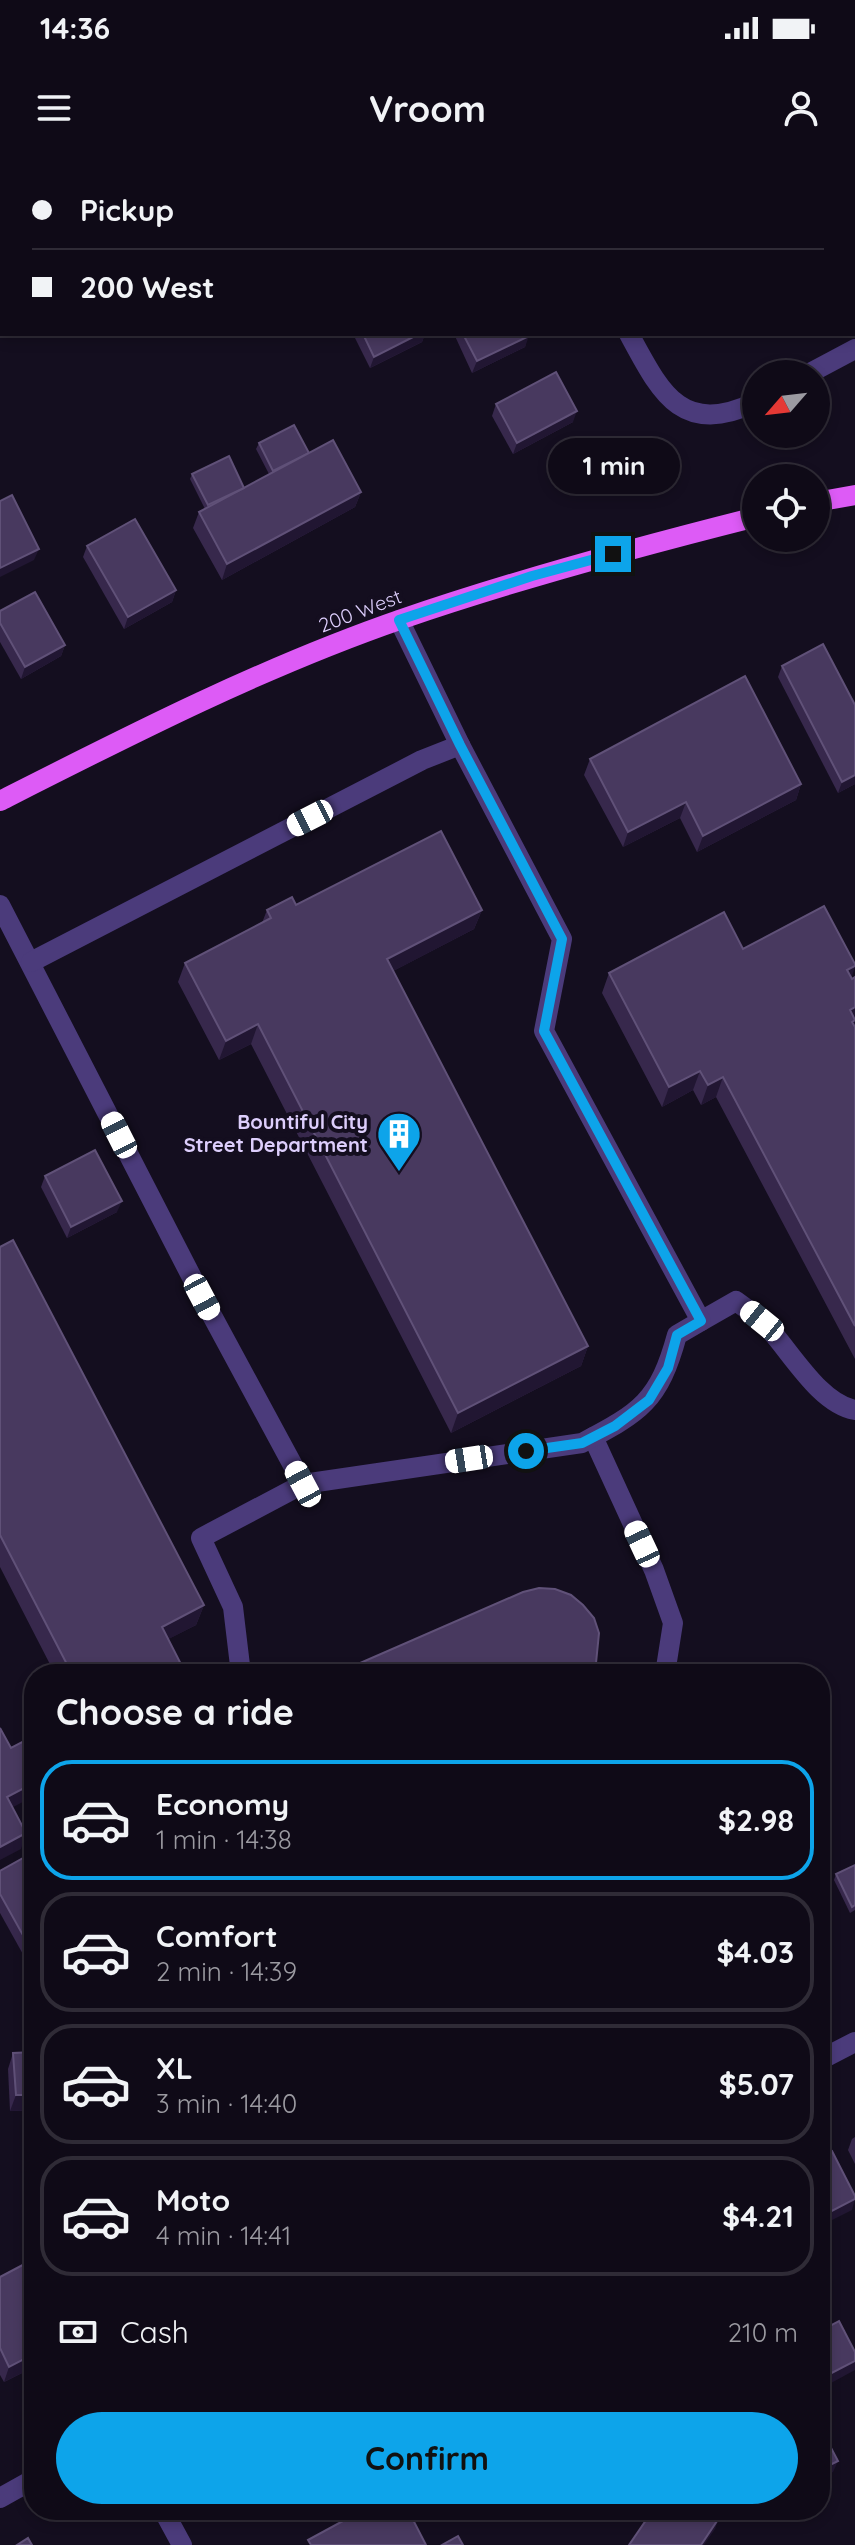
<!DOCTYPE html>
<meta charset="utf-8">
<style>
:root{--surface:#0f0a17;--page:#1d1824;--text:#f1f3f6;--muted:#9b9aa1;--line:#2f2b36;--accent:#0da4ea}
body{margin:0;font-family:Quicksand,sans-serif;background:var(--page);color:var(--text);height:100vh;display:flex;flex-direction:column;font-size:30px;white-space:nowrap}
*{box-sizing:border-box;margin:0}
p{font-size:26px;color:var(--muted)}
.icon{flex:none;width:44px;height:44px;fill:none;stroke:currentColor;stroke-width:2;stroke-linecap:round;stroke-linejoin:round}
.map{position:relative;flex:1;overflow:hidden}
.details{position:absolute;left:24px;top:1504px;width:806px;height:856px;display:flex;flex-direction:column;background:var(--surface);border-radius:32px;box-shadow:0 4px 12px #0003,0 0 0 2px var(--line)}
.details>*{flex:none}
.banner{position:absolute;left:0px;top:0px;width:856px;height:176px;box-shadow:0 4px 12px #0003,0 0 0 2px var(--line);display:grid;align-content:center;height:176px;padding:0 32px;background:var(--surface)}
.needle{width:52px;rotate:242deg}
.fabs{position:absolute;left:742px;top:200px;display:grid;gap:16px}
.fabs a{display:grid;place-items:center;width:88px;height:88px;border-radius:50%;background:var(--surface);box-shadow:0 4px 12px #0003,0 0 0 2px var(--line);font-size:40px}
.end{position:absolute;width:36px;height:36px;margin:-18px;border:10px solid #0da4ea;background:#111;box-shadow:0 0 0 4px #111}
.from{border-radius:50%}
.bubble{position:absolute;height:56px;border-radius:28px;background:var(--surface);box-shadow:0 4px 12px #0003,0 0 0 2px var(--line);font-size:26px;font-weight:800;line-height:56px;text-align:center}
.car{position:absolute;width:24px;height:48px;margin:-24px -12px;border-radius:10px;box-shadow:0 0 6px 2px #0007;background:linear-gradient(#fff 24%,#345 0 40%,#fff 0 76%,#345 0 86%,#fff 0)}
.banner b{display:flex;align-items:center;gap:28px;height:76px;font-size:30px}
.banner b+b{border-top:2px solid var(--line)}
.banner i{width:20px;height:20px;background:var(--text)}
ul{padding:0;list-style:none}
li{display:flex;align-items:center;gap:24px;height:120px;margin:0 16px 12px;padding:0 16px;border:4px solid var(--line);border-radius:32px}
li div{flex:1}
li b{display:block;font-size:30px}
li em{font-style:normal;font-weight:800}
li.active{border-color:var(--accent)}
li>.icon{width:72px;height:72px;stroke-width:1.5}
h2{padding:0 32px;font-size:36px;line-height:96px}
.pay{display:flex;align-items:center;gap:20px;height:88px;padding:0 32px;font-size:30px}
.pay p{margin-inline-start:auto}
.cta{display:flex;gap:16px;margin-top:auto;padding:16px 32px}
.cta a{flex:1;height:92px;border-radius:48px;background:var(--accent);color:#111;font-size:32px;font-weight:800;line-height:92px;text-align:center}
.status{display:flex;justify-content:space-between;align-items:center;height:56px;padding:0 40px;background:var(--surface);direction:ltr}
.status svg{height:22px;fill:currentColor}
header{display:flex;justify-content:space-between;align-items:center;height:104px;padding:0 32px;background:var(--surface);font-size:36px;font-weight:800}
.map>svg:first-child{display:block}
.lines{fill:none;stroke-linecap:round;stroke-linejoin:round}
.minor{stroke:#4b3b7b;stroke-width:20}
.major{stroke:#dd5bf6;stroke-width:20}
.wall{fill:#37284c}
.shaded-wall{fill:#211632}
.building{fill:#48395f;stroke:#605178;stroke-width:2}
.route{stroke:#0da4ea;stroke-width:10}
.labels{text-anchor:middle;stroke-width:8;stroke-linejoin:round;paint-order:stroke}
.street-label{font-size:20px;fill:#ddcefc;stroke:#140e1f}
.poi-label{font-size:20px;font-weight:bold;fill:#ddcefc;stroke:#140e1f;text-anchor:end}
</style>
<div class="status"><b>14:36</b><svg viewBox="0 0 49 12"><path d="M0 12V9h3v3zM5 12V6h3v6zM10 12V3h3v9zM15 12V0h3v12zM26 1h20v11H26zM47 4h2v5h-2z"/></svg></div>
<header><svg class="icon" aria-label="menu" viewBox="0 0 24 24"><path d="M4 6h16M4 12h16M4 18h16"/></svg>Vroom<svg class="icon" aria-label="person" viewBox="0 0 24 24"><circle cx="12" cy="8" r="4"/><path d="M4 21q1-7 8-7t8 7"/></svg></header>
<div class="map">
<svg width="855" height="2385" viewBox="0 0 855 2385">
<rect width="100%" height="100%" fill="#140e1f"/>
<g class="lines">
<!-- minor -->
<g class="minor">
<polyline points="538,0 539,2"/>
<path d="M629 174C661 233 681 277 756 242"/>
<polyline points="808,214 855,189"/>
<polyline points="0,745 202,1137 303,1324"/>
<polyline points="31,802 422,600 460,585"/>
<path d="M701 1161 736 1141C744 1147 753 1153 761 1160 788 1186 817 1243 855 1250"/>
<polyline points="593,1277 654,1410 673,1463 665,1514"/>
<path d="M241 1514 233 1447 201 1378 303 1324 582 1283C641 1252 659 1241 677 1175L701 1161 544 871 562 779 460 585 399 460"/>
<polyline points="820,1900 855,1882"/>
<polyline points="0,2338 34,2319"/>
<polyline points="163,2350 182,2385"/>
</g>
<!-- major -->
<g class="major">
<polyline points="816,342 855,335"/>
<path d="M0 641C130 575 263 507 402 459 518 419 637 387 756 357"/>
</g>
</g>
<!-- wall -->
<g class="wall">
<polygon points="335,0 415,0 411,2 336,2"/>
<polygon points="353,174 425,174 422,182 370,208"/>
<polygon points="454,174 528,174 525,187 472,213"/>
<polygon points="496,244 573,262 513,294 492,256"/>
<polygon points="259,283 309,293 361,332 355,347 222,420 193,368 199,352 205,349 190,319 192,314 244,328 269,314 256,289"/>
<polygon points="87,386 176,430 172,442 124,469 83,397"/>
<polygon points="0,451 65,485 61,496 21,519 0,482"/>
<polygon points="782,506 855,624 838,633 778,517"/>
<polygon points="590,599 801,624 796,640 697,692 680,658 623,687 584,615"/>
<polygon points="296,745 482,750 474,769 393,811 588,1186 581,1206 451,1273 251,884 219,900 178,822 185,803 262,763 267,750"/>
<polygon points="743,789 852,819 855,817 855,863 854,865 855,867 855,1199 716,937 701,945 693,930 662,947 602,833 609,813"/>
<polygon points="45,1016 117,1052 67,1078 41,1027"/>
<polygon points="0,1087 204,1445 196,1465 168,1479 186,1514 55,1514 0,1407"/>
<polygon points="34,1692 34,1814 0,1753 0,1711"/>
<polygon points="855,1705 855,1750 850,1753 834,1720 836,1714"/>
<polygon points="34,1892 34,1950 10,1951 8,1909 13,1893"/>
<polygon points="855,1977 855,2004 848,1990 852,1979"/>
<polygon points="34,2099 34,2207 4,2222 0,2215 0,2117"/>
<polygon points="255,2350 282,2350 261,2361"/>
</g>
<!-- shaded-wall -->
<g class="shaded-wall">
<polygon points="390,0 415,0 411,2 386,2"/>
<polygon points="419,174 425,174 422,182 370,208 374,197"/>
<polygon points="529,176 525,187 472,213 477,201"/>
<polygon points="577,251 573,262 513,294 517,283"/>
<polygon points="361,332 355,347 222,420 227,404"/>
<polygon points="39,389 34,400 0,417 0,408"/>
<polygon points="176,430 172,442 124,469 128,457"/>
<polygon points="65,485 61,496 21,519 25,507"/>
<polygon points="855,615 855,624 838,633 842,622"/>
<polygon points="801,624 796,640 697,692 703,676"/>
<polygon points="686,642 680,658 623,687 628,672"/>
<polygon points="482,750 474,769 380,818 387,799"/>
<polygon points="855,806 855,807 849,825 847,810"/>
<polygon points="855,847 855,863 848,880 850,850"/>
<polygon points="258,864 251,884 219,900 226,881"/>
<polygon points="700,911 693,930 662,947 669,927"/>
<polygon points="723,917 716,937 701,945 708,925"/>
<polygon points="122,1041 117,1052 67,1078 71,1067"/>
<polygon points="588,1186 581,1206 451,1273 458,1253"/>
<polygon points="204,1445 196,1465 155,1486 162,1467"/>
<polygon points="34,1623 34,1636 2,1653 7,1637"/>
<polygon points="26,1673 21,1689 0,1700 0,1687"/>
<polygon points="16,1935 34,1935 34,1950 10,1951"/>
<polygon points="855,2039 852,2050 820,2066 820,2057"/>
<polygon points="34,2194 34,2207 4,2222 9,2207"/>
<polygon points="855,2201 855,2210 820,2229 820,2219"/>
<polygon points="838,2301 833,2312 820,2319 820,2310"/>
<polygon points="265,2350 282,2350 261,2361"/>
<polygon points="719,2358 715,2369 704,2385 701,2385"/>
</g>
<!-- building -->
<g class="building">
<polygon points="349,0 390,0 386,2 350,2"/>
<polygon points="672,0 711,0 708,2 673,2"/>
<polygon points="363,174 419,174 374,197"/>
<polygon points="463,174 528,174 529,176 477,201"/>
<polygon points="556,212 577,251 517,283 496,244"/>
<polygon points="294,265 309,293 273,311 259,283"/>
<polygon points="333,280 361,332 227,404 199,352"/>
<polygon points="229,296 244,328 208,345 192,314"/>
<polygon points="12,335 39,389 0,408 0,341"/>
<polygon points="135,359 176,430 128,457 87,386"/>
<polygon points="35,432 65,485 25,507 0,463 0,451"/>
<polygon points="823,484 855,545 855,615 842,622 782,506"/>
<polygon points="745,516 801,624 703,676 686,642 628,672 590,599"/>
<polygon points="441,671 482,750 387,799 588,1186 458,1253 258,864 226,881 185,803 271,758 267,750 292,737 296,745"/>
<polygon points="824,746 855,804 855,806 847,810 852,819 855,817 855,847 850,850 855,860 852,862 855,867 855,1166 723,917 708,925 700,911 669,927 609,813 724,752 743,789"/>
<polygon points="95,990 122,1041 71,1067 45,1016"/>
<polygon points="13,1080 204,1445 162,1467 186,1514 72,1514 0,1375 0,1087"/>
<polygon points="539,1428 555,1429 571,1435 583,1445 594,1458 599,1473 596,1503 590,1514 335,1514 523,1432"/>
<polygon points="0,1568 11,1588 24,1581 34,1599 34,1623 7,1637 26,1673 0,1687"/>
<polygon points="34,1692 34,1795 0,1734 0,1711"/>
<polygon points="855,1705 855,1745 852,1747 836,1714"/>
<polygon points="34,1892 34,1935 16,1935 13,1893"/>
<polygon points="832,1991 855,2036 855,2039 820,2057 820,1997"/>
<polygon points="34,2099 34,2194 9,2207 0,2188 0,2117"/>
<polygon points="839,2161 855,2192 855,2201 820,2219 820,2171"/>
<polygon points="820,2267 838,2301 820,2310"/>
<polygon points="363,2350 386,2350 388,2354 396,2350 408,2350 426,2385 311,2385 308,2380"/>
<polygon points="653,2350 707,2350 719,2358 701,2385 629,2385"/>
<polygon points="458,2376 463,2385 442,2385"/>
<polygon points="28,2378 32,2385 17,2385"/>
</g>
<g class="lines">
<!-- route -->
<polyline class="route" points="526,1291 582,1283 615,1266 649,1240 668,1208 677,1175 701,1161 544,871 562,779 460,585 399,460 532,416 613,394"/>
</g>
<!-- icons -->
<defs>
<g id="building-pin" transform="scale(2.3)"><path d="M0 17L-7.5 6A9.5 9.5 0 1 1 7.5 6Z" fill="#0da4ea" stroke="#140e1f"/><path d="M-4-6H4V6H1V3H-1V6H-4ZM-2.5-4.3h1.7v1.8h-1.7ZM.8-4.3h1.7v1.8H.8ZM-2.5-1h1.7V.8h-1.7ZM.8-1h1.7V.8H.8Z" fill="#fff"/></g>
</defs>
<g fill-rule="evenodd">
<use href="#building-pin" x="399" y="974"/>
</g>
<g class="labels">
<!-- street labels -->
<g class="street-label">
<text transform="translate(360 451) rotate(-21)" y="7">200 West</text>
</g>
<!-- poi labels -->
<g class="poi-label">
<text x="368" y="969">Bountiful City<tspan x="368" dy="23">Street Department</tspan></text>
</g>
</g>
</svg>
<div class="fabs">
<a><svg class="needle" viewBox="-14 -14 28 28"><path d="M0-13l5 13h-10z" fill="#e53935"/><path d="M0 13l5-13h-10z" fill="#9b9aa1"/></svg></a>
<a><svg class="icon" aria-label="locate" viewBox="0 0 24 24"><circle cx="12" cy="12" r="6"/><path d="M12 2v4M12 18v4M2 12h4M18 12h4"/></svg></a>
</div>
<i class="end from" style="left:526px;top:1291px"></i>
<i class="end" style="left:613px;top:394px"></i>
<div class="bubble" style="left:548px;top:278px;width:132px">1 min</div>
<i class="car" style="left:310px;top:658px;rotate:243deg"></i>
<i class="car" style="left:119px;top:975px;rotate:333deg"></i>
<i class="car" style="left:202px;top:1137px;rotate:152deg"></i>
<i class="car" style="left:762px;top:1161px;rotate:309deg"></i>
<i class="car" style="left:469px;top:1299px;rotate:261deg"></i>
<i class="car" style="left:303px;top:1324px;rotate:332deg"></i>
<i class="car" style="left:642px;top:1384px;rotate:335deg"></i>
<div class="banner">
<b><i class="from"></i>Pickup</b>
<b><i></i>200 West</b>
</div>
<section class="details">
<h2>Choose a ride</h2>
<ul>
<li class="active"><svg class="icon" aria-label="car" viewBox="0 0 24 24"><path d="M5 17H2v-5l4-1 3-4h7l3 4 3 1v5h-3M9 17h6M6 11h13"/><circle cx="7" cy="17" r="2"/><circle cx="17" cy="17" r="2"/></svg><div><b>Economy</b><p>1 min · 14:38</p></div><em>$2.98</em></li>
<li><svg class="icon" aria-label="car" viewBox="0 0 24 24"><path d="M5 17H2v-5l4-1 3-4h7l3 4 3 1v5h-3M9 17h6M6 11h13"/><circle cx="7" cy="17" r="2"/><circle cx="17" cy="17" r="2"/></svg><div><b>Comfort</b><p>2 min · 14:39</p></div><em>$4.03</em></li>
<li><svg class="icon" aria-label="car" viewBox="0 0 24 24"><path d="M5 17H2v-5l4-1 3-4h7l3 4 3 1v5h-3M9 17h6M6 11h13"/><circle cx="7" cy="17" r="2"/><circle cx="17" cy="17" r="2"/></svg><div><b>XL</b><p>3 min · 14:40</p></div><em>$5.07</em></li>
<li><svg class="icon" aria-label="car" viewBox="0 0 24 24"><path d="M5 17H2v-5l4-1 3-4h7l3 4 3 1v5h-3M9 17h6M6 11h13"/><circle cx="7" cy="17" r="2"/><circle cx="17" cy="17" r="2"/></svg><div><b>Moto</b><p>4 min · 14:41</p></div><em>$4.21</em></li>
</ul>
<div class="pay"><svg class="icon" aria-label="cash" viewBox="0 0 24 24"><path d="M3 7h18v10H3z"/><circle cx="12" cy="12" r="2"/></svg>Cash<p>210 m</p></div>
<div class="cta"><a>Confirm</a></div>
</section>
</div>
